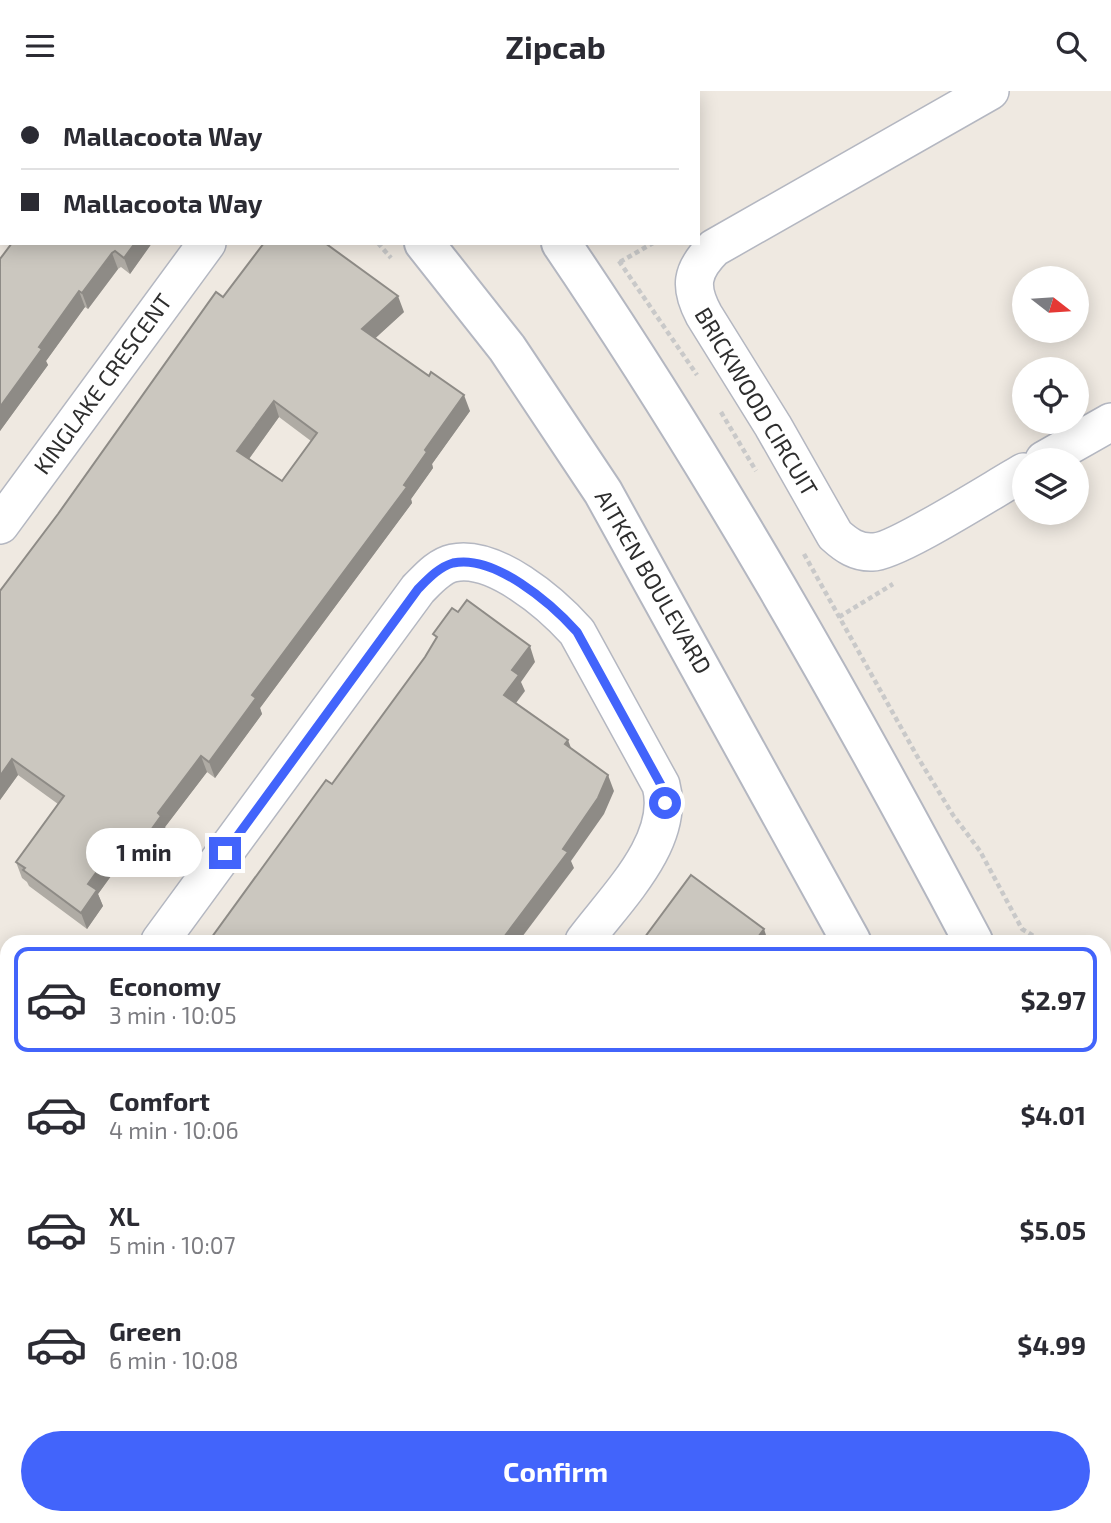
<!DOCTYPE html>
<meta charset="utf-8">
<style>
:root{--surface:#fff;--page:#f7f7f7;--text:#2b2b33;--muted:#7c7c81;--line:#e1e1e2;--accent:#4264fb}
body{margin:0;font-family:"Exo 2",sans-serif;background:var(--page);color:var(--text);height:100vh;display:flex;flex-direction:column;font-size:26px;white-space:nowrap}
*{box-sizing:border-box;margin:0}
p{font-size:23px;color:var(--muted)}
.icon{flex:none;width:38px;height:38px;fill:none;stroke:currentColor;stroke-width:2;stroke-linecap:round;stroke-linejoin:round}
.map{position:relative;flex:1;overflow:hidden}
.sheet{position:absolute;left:0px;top:844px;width:1111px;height:590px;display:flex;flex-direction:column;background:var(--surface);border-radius:21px 21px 0 0;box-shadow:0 4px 18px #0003}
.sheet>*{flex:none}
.top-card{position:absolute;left:0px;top:0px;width:700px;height:154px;box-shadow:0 4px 18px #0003;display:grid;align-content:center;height:154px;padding:0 21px;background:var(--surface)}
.needle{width:46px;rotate:107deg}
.controls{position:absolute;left:1012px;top:175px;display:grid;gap:14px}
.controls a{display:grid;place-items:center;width:77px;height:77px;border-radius:50%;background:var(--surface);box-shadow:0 4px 18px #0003;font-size:35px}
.end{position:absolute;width:32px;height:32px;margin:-16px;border:9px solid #4264fb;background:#fff;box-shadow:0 0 0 4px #fff}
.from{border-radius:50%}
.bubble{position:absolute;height:49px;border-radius:24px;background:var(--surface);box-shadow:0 4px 18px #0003;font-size:23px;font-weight:700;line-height:49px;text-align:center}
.top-card b{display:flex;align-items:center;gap:24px;height:66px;font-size:26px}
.top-card b+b{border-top:2px solid var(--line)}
.top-card i{width:18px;height:18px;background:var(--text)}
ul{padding:12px 0 0;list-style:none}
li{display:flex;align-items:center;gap:21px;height:105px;margin:0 14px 10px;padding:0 7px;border:4px solid transparent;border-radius:14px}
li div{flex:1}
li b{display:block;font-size:26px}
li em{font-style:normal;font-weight:700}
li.selected{border-color:var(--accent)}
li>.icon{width:63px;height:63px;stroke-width:1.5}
.action{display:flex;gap:14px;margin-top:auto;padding:14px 21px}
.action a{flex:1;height:80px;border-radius:42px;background:var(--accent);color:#fff;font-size:28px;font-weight:700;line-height:80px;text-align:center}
header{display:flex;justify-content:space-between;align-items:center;height:91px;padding:0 21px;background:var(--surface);font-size:32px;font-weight:700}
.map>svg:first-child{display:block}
.green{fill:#b6e59e}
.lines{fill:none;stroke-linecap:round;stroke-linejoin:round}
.minor-casing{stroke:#b4b7c1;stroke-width:40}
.tertiary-casing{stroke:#b4b7c1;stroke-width:42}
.secondary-casing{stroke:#b4b7c1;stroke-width:42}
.path{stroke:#c9c9c9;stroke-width:4.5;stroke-dasharray:5 3.5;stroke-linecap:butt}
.minor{stroke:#fff;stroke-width:37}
.tertiary{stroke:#fff;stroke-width:38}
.secondary{stroke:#fff;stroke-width:38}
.wall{fill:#afaba4;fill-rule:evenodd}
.shaded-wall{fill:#8e8b86}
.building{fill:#cbc7bf;stroke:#8e8b86;stroke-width:2;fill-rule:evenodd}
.route{stroke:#4264fb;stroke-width:9}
.labels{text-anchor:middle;stroke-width:5;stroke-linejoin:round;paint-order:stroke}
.street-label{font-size:23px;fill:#2e2e2e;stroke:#fff}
</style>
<header><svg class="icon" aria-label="menu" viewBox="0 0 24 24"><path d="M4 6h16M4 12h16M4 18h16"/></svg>Zipcab<svg class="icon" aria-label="search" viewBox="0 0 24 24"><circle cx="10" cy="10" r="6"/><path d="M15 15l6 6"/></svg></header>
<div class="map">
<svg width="1111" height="1432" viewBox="0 0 1111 1432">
<rect width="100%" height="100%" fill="#efe9e1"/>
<!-- green -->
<polygon class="green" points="0,1285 7,1285 7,1426 588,1426 599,1432 0,1432"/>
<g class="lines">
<!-- minor casing -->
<g class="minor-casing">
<g id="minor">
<polyline points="156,0 158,2"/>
<path d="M990 0 714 157C691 180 689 196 704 224L773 335 835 444C846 454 857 462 873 461 896 461 997 396 1024 381"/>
<polyline points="1044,369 1111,331"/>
<polyline points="0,434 207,152"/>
<path d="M160 850 418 498C428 488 439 475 453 472 494 463 551 512 577 541L661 694C676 750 616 807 584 850"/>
<polyline points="0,891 7,890"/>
<polyline points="0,1271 7,1271"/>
<polyline points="647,1426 652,1432"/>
</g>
</g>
<!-- tertiary casing -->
<g class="tertiary-casing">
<polyline id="tertiary" points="1104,1066 1111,1073"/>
</g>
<!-- secondary casing -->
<g class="secondary-casing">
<g id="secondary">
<polyline points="285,0 287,2"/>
<polyline points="438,0 440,2"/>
<polyline points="424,152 507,257 603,401 851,850"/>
<path d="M561 152C713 376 847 612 973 850"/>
<polyline points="1104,1098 1111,1111"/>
<polyline points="1104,1323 1111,1336"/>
</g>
</g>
<!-- path -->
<g class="path">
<polyline points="235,0 236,2"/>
<polyline points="483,0 484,2"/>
<polyline points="378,152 391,167"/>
<polyline points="619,170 697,284"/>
<polyline points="620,171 653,152"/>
<polyline points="721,321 756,380"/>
<polyline points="804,463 917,665 953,724 980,760 1022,838 1042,850"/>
<polyline points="839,526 893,493"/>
<polyline points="1104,965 1111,977"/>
<polyline points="1104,1404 1111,1419"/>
</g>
<!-- minor -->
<use href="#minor" class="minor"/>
<!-- tertiary -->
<use href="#tertiary" class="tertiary"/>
<!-- secondary -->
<use href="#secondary" class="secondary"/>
</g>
<!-- wall -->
<g class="wall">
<polygon points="152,152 130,183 121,176 118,178 88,218 85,216 46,270 48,274 0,340 0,168"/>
<path d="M223 206 404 221 375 247 470 320 432 373 433 377 411 408 412 412 260 617 262 623 215 687 207 681 165 736 167 741 152 762 147 758 138 771 127 763 98 803 103 815 87 838 29 795 27 791 22 787 16 771 58 713 18 684 0 709V500ZM279 326 311 350 282 390 249 368Z"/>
<polygon points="0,920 7,920 7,1215 4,1216 3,1212 0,1212"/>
<polygon points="725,1426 851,1426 847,1432 743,1432 736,1427 733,1432"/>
<polygon points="922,1426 936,1426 925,1432"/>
</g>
<!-- shaded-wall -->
<g class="shaded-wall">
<polygon points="135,152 152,152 130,183 124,167"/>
<polygon points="112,162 118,178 88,218 82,202"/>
<polygon points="79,200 85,216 46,270 48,274 0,340 0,316 39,256"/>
<polygon points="398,205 404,221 368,254 362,238"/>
<polygon points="464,304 470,320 432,373 433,377 411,408 412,412 260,617 262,623 215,687 209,671 252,604 404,394 425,359"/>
<polygon points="274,310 279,326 243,376 237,360"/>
<polygon points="530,555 535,571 521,591 525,600 510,620 504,604 512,579"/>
<polygon points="568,649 574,665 565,653"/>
<polygon points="201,665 207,681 165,736 167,741 152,762 146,746 158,722"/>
<polygon points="12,668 18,684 0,709 0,685"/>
<polygon points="608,684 614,700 604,723 571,770 574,777 519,850 501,850 563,758"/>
<polygon points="141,742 147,758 138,771 132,755"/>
<polygon points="121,747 127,763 98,803 103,815 87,838 81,822 88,793"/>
<polygon points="764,838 768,850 755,850"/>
<polygon points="731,1426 736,1427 733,1432"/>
<polygon points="833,1426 851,1426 847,1432 829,1432"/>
</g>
<!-- building -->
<g class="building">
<polygon points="0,0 86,0 89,2 2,2 2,70 0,69"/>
<polygon points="12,152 135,152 124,167 115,160 112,162 82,202 79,200 39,256 42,258 0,316 0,168"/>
<path d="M264 152H325L398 205 362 238 429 285 431 281 464 304 425 359 427 361 404 394 407 396 252 604 256 607 209 671 201 665 158 722 161 725 146 746 141 742 132 755 121 747 88 793 97 799 81 822 23 779 25 777 16 771 64 705 12 668 0 685V500L58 423 216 201 223 206ZM274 310 317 342 282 390 237 360Z"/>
<polygon points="467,509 530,555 512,579 519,584 504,604 568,649 565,653 608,684 598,707 563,758 568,761 501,850 209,850 326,689 332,693 425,566 437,546 433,543 452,517 458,521"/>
<polygon points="691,784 764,838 755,850 642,850"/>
<rect x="0" y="920" width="7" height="280"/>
<polygon points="751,1426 833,1426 829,1432 759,1432"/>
<polygon points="946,1426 1087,1426 1090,1432 949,1432"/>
</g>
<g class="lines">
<!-- route -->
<path class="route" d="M225 762 418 498C428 488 439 476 453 472 494 463 551 512 577 541L661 694 665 712"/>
</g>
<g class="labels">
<!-- street labels -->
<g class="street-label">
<text transform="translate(103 293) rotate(-54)" y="8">KINGLAKE CRESCENT</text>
<text transform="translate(756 311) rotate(59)" y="8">BRICKWOOD CIRCUIT</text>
<text transform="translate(653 491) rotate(60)" y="8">AITKEN BOULEVARD</text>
</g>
</g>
</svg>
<div class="controls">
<a><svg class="needle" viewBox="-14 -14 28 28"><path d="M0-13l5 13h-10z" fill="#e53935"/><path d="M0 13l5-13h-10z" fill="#7c7c81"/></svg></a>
<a><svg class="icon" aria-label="locate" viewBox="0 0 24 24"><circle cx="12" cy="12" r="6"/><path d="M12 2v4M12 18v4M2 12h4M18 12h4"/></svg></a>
<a><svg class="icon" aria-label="layers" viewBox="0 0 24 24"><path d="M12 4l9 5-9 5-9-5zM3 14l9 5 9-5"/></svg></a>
</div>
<i class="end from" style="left:665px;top:712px"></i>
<i class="end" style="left:225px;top:762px"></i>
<div class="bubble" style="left:86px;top:737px;width:116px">1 min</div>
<div class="top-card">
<b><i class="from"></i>Mallacoota Way</b>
<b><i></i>Mallacoota Way</b>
</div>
<section class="sheet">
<ul>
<li class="selected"><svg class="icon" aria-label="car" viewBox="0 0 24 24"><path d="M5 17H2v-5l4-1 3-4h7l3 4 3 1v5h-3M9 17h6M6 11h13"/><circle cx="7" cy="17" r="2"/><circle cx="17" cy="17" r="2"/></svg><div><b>Economy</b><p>3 min · 10:05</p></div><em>$2.97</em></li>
<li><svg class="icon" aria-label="car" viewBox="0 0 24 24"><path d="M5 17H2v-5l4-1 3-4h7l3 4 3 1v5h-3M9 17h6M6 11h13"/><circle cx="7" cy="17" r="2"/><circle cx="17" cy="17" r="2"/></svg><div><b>Comfort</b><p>4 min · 10:06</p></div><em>$4.01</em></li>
<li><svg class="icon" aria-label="car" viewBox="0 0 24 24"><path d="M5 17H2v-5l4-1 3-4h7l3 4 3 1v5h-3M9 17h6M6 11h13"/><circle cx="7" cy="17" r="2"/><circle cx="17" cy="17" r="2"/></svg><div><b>XL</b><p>5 min · 10:07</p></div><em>$5.05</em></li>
<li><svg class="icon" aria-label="car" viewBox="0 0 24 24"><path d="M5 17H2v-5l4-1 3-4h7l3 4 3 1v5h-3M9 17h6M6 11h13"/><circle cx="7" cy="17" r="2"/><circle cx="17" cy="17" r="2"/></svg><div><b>Green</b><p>6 min · 10:08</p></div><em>$4.99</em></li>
</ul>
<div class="action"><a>Confirm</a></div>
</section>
</div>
